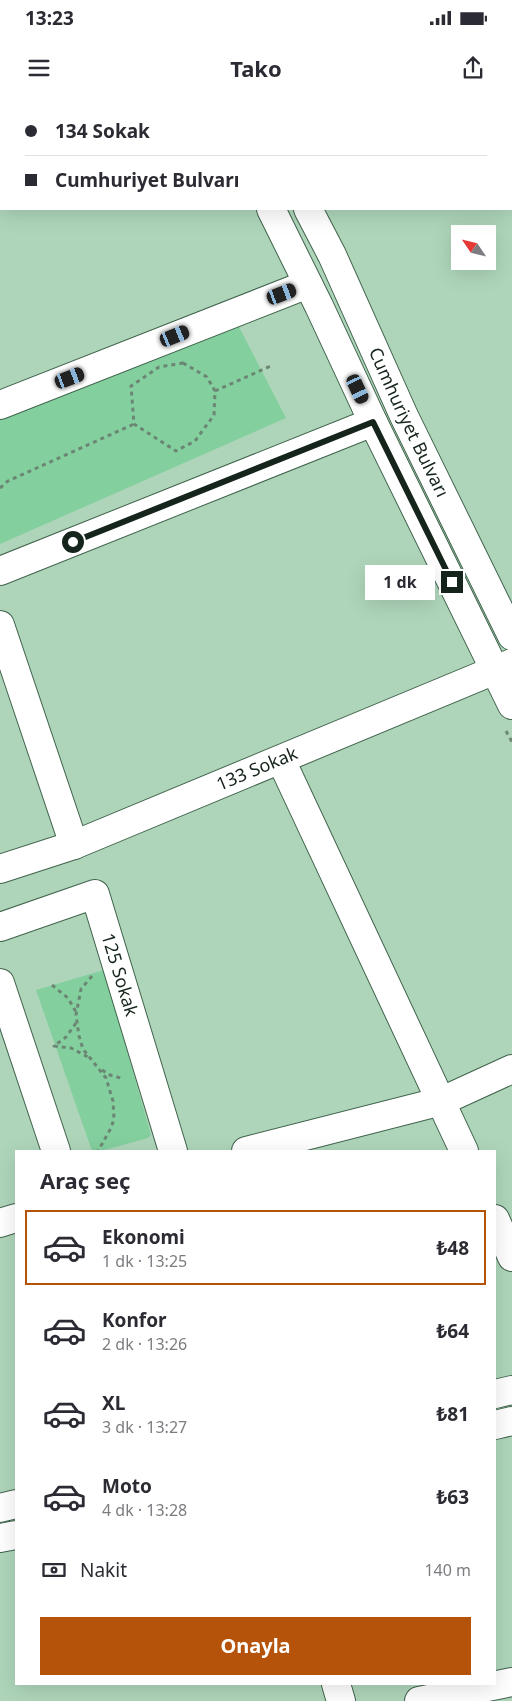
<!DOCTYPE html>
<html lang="tr">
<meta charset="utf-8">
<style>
:root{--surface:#fff;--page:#f7f7f7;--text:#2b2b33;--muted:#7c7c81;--line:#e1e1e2;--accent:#b45309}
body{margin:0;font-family:"Noto Sans",sans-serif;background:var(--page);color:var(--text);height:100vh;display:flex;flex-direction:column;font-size:19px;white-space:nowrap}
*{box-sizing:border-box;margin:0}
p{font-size:16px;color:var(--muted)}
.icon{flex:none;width:28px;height:28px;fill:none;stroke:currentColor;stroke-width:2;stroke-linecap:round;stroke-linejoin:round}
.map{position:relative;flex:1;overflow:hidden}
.details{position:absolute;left:15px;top:1050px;width:481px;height:535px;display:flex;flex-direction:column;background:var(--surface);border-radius:0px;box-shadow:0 5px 20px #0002}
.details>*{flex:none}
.hud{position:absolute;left:0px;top:0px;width:512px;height:110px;box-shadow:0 5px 20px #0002;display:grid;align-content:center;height:110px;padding:0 25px;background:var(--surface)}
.needle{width:32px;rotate:305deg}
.controls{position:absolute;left:451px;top:125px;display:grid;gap:10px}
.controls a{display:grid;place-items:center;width:45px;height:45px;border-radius:0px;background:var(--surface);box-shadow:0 5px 20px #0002;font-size:25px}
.end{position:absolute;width:22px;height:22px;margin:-11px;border:6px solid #16251b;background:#fff;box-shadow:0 0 0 2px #fff}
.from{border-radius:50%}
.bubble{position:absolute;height:35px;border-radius:0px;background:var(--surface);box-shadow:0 5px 20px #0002;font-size:16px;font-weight:700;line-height:35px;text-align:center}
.car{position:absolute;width:15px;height:30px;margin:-15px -8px;border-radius:6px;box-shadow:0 0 4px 1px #0007;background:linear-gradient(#222 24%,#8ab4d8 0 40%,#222 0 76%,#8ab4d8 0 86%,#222 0)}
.hud b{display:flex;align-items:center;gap:18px;height:48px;font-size:19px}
.hud b+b{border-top:1px solid var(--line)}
.hud i{width:12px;height:12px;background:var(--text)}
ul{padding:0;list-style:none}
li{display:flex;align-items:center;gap:15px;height:75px;margin:0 10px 8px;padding:0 15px;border:2px solid transparent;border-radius:0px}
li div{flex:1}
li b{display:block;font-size:19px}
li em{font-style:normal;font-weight:700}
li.on{border-color:var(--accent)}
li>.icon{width:45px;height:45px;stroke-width:1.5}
h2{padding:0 25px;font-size:22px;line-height:60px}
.pay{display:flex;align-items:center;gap:12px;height:55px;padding:0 25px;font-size:19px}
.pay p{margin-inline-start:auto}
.button{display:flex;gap:10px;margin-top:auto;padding:10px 25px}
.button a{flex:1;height:58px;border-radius:0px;background:var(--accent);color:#fff;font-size:20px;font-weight:700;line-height:58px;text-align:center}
.status{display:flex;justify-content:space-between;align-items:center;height:35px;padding:0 25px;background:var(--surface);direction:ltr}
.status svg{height:14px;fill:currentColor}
header{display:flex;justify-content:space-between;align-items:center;height:65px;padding:0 25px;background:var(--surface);font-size:22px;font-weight:700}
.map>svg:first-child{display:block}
.green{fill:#84cf9e}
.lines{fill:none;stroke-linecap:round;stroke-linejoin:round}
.street-casing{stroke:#40634c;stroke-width:30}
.secondary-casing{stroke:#40634c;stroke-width:30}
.path{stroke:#6b8774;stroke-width:3;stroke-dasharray:4 4;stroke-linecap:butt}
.street{stroke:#fff;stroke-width:28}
.secondary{stroke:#fff;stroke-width:28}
.route{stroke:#16251b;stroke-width:6}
.labels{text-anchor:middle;stroke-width:4;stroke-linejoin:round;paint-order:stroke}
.street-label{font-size:18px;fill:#16251b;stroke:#aed5ba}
</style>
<div class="status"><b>13:23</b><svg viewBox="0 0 49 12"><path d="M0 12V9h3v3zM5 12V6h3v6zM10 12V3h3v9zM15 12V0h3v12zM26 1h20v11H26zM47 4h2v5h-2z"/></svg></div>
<header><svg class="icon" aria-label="menu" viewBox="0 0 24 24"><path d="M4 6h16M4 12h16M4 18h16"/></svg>Tako<svg class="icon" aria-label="share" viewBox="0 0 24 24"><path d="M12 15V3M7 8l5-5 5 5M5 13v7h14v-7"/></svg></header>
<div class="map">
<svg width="512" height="1601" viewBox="0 0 512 1601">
<rect width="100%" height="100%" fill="#aed5ba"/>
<!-- green -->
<g class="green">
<polygon points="235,219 286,318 0,444 0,314"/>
<polygon points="104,870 151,1035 148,1038 101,1051 92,1051 36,890"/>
</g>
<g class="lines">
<!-- street casing -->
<g class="street-casing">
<g id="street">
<polyline points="0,91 1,91"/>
<polyline points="0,305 308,184"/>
<polyline points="0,471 373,322"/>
<polyline points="0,525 74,745"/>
<polyline points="281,660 464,1051"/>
<path id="s1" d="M0 769 74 745 512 563"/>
<path id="s2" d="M0 827 95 794 173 1051"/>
<polyline points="0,883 56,1051"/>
<polyline points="246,1051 442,1001 512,969"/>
<polyline points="495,1119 512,1157"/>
<polyline points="0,1123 16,1118"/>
<polyline points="495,1294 512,1290"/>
<polyline points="495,1325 512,1321"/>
<polyline points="0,1408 16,1404"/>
<polyline points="0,1438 16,1435"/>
<polyline points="336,1584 341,1601"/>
<polyline points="419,1601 512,1582"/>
</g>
</g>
<!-- secondary casing -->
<g class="secondary-casing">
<g id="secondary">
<polyline points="218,0 219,1"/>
<polyline points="253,0 254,1"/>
<polyline points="271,109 319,206 373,322 512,605"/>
<path id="s3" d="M308 109 332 155 404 316 512 536"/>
</g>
</g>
<!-- path -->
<g class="path">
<polygon points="183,263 207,277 215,291 214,315 195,341 176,351 134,324 131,286 159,267"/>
<polyline points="215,291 273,265"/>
<polyline points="0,388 8,381 134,324"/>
<polyline points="506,631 512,642"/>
<polyline points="92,876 81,889 76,915 79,936 83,949 106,978 113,1001 114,1019 111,1028 98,1051"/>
<polyline points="52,885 68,898 76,912"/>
<polyline points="76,923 66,937 54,946 71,948 88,957"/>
<polyline points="102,970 110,975 124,979"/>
</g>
<!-- street -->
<use href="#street" class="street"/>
<!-- secondary -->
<use href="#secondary" class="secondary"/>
</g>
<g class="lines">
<!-- route -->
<polyline class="route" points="73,442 373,322 452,482"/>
</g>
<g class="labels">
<!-- street labels -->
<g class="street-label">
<text dy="6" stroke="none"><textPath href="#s3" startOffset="236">Cumhuriyet Bulvarı</textPath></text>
<text dy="6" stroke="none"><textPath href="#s1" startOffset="276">133 Sokak</textPath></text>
<text dy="6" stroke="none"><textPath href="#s2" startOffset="185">125 Sokak</textPath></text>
</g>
</g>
</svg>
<div class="controls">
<a><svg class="needle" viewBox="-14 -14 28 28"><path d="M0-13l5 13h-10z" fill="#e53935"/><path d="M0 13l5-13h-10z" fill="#7c7c81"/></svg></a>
</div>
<i class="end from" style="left:73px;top:442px"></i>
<i class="end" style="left:452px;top:482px"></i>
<div class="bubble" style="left:365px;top:465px;width:70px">1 dk</div>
<i class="car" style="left:282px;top:194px;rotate:69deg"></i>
<i class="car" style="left:175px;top:236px;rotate:68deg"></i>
<i class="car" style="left:70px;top:278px;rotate:69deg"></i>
<i class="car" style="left:358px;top:289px;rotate:155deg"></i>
<div class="hud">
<b><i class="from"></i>134 Sokak</b>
<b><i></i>Cumhuriyet Bulvarı</b>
</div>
<section class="details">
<h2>Araç seç</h2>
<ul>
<li class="on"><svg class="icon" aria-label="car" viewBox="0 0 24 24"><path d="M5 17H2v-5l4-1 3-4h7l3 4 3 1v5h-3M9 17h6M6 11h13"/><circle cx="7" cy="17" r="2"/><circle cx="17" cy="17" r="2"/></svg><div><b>Ekonomi</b><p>1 dk · 13:25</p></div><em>₺48</em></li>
<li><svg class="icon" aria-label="car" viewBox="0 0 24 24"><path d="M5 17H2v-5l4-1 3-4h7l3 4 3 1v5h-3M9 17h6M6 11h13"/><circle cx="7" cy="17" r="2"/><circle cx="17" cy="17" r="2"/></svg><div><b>Konfor</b><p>2 dk · 13:26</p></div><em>₺64</em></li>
<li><svg class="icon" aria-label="car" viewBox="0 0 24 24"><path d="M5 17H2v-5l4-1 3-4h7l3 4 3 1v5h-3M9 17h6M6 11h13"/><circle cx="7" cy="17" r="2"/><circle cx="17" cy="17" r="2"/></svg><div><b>XL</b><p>3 dk · 13:27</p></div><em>₺81</em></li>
<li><svg class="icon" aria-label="car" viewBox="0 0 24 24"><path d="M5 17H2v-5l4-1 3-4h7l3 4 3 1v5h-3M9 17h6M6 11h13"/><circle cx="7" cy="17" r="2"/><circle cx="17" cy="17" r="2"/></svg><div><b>Moto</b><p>4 dk · 13:28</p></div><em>₺63</em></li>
</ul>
<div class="pay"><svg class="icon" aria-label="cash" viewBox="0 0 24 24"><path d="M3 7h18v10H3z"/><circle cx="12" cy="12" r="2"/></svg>Nakit<p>140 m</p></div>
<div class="button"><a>Onayla</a></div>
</section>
</div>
